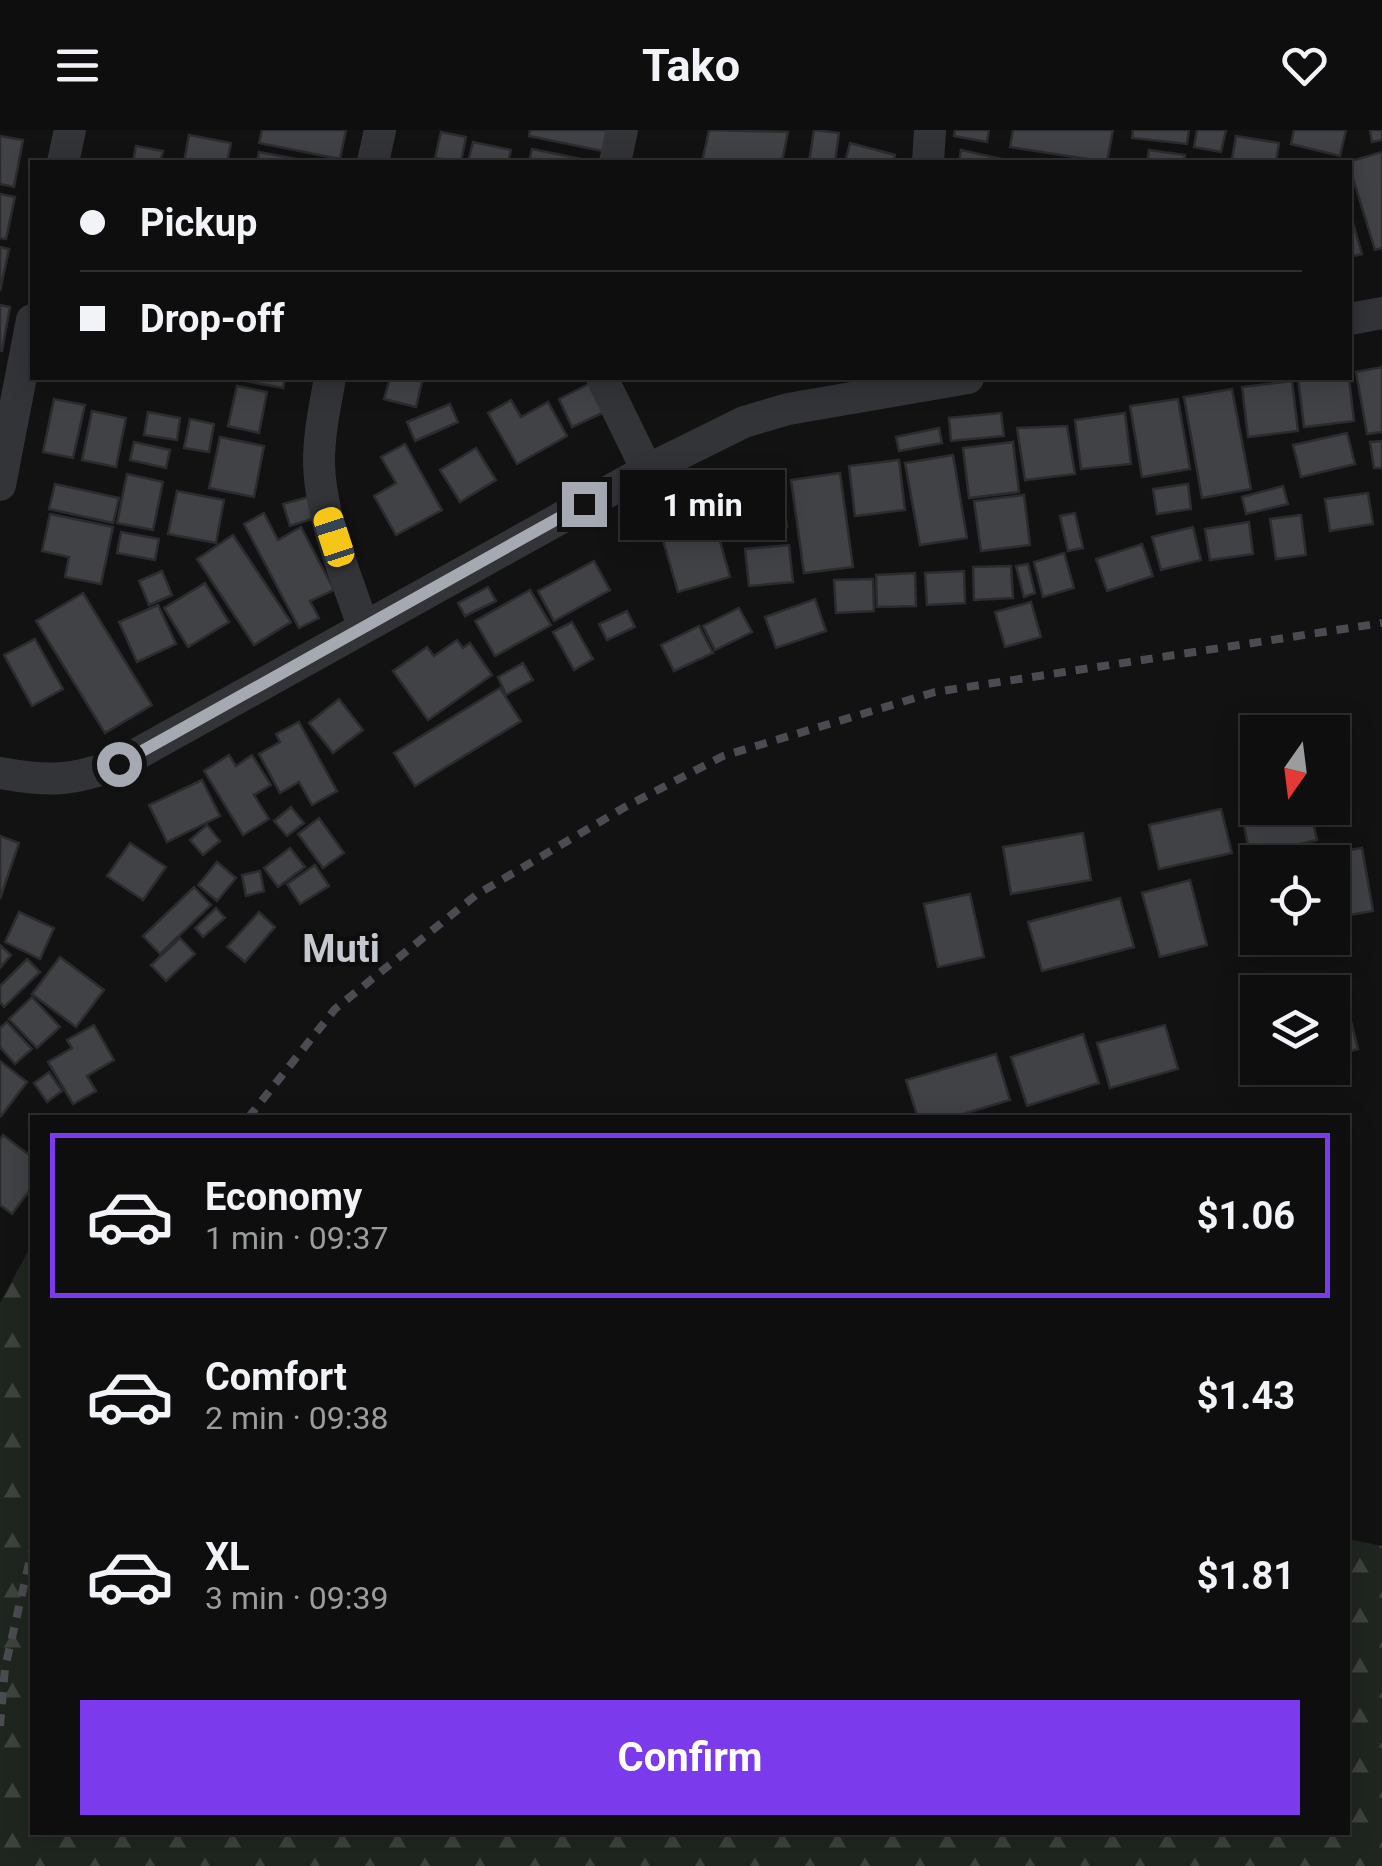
<!DOCTYPE html>
<meta charset="utf-8">
<style>
:root{--surface:#0e0e0e;--page:#1c1c1c;--text:#f1f3f6;--muted:#9b9c9e;--line:#2e2e2e;--accent:#7c3aed}
body{margin:0;font-family:Roboto,sans-serif;background:var(--page);color:var(--text);height:100vh;display:flex;flex-direction:column;font-size:38px;white-space:nowrap}
*{box-sizing:border-box;margin:0}
p{font-size:32px;color:var(--muted)}
.icon{flex:none;width:55px;height:55px;fill:none;stroke:currentColor;stroke-width:2;stroke-linecap:round;stroke-linejoin:round}
.map{position:relative;flex:1;overflow:hidden}
.sheet{position:absolute;left:30px;top:985px;width:1320px;height:720px;display:flex;flex-direction:column;background:var(--surface);border-radius:0px;box-shadow:0 5px 25px #0003,0 0 0 2px var(--line)}
.sheet>*{flex:none}
.banner{position:absolute;left:30px;top:30px;width:1322px;height:220px;border-radius:0px;box-shadow:0 5px 25px #0003,0 0 0 2px var(--line);display:grid;align-content:center;height:220px;padding:0 50px;background:var(--surface)}
.needle{width:65px;rotate:194deg}
.fabs{position:absolute;left:1240px;top:585px;display:grid;gap:20px}
.fabs a{display:grid;place-items:center;width:110px;height:110px;border-radius:0px;background:var(--surface);box-shadow:0 5px 25px #0003,0 0 0 2px var(--line);font-size:50px}
.end{position:absolute;width:45px;height:45px;margin:-22px;border:12px solid #a5a9b2;background:#111;box-shadow:0 0 0 5px #111}
.from{border-radius:50%}
.bubble{position:absolute;height:70px;border-radius:0px;background:var(--surface);box-shadow:0 5px 25px #0003,0 0 0 2px var(--line);font-size:32px;font-weight:700;line-height:70px;text-align:center}
.car{position:absolute;width:30px;height:60px;margin:-30px -15px;border-radius:12px;box-shadow:0 0 8px 2px #0007;background:linear-gradient(#f5c518 24%,#345 0 40%,#f5c518 0 76%,#345 0 86%,#f5c518 0)}
.banner b{display:flex;align-items:center;gap:35px;height:95px;font-size:38px}
.banner b+b{border-top:2px solid var(--line)}
.banner i{width:25px;height:25px;background:var(--text)}
ul{padding:18px 0 0;list-style:none}
li{display:flex;align-items:center;gap:30px;height:165px;margin:0 20px 15px;padding:0 30px;border:5px solid transparent;border-radius:0px}
li div{flex:1}
li b{display:block;font-size:38px}
li em{font-style:normal;font-weight:700}
li.active{border-color:var(--accent)}
li>.icon{width:90px;height:90px;stroke-width:1.5}
.action{display:flex;gap:20px;margin-top:auto;padding:20px 50px}
.action a{flex:1;height:115px;border-radius:0px;background:var(--accent);color:#fff;font-size:40px;font-weight:700;line-height:115px;text-align:center}
header{display:flex;justify-content:space-between;align-items:center;height:130px;padding:0 50px;background:var(--surface);font-size:45px;font-weight:700}
.map>svg:first-child{display:block}
.forest{fill:url(#forest-firs)}
.building{fill:#414246;stroke:#2c2c2f;stroke-width:2.5}
.lines{fill:none;stroke-linecap:round;stroke-linejoin:round}
.minor{stroke:#333438;stroke-width:32}
.rail{stroke:#4b4c51;stroke-width:8;stroke-dasharray:12 10;stroke-linecap:butt}
.route{stroke:#a5a9b2;stroke-width:12}
.labels{text-anchor:middle;stroke-width:9;stroke-linejoin:round;paint-order:stroke}
.quarter-label{font-size:38px;font-weight:bold;fill:#c5c8cf;stroke:#0d0d0e}
</style>
<header><svg class="icon" aria-label="menu" viewBox="0 0 24 24"><path d="M4 6h16M4 12h16M4 18h16"/></svg>Tako<svg class="icon" aria-label="heart" viewBox="0 0 24 24"><path d="M12 20l-8-8c-3-5 5-10 8-4 3-6 11-1 8 4z"/></svg></header>
<div class="map">
<svg width="1382" height="1736" viewBox="0 0 1382 1736">
<defs>
<pattern id="forest-firs" width="22" height="20" patternUnits="userSpaceOnUse" patternTransform="scale(2.5)"><rect width="22" height="20" fill="#1f261f"/><path d="M5 1l3.5 6h-7zM16 11l3.5 6h-7z" fill="#3d433d"/></pattern>
</defs>
<rect width="100%" height="100%" fill="#121213"/>
<!-- forest -->
<polygon class="forest" points="32,1114 32,1702 1348,1702 1348,1409 1382,1416 1382,1736 0,1736 0,1173"/>
<!-- building -->
<g class="building">
<polygon points="262,0 346,0 340,29 259,13"/>
<polygon points="530,0 611,0 607,22 529,6"/>
<polygon points="709,0 788,2 782,32 702,32"/>
<polygon points="814,0 839,3 835,32 809,32"/>
<polygon points="955,0 989,0 987,12 954,6"/>
<polygon points="1013,0 1113,0 1107,32 1010,17"/>
<polygon points="1133,0 1189,0 1187,14 1132,8"/>
<polygon points="1197,0 1226,0 1221,22 1194,17"/>
<polygon points="1294,0 1346,0 1340,26 1291,14"/>
<polygon points="1370,0 1382,0 1382,10 1372,12"/>
<polygon points="441,2 466,7 461,32 435,28"/>
<polygon points="189,5 231,13 227,32 184,32"/>
<polygon points="0,6 23,10 14,57 0,54"/>
<polygon points="1236,6 1279,13 1276,32 1232,29"/>
<polygon points="473,12 511,20 508,32 468,32"/>
<polygon points="850,13 895,25 893,32 845,32"/>
<polygon points="136,16 163,21 160,32 133,32"/>
<polygon points="532,19 596,32 529,32"/>
<polygon points="961,20 1015,32 959,32"/>
<polygon points="1149,20 1185,25 1184,32 1147,32"/>
<polygon points="259,22 312,32 257,32"/>
<polygon points="1382,22 1382,118 1375,120 1348,32"/>
<polygon points="0,64 15,67 6,109 0,108"/>
<polygon points="1350,82 1362,124 1350,127"/>
<polygon points="0,117 9,119 0,161"/>
<polygon points="0,175 10,177 2,221 0,220"/>
<polygon points="1382,237 1382,302 1367,304 1356,242"/>
<polygon points="229,248 285,248 283,258"/>
<polygon points="390,248 423,248 416,277 384,269"/>
<polygon points="1298,248 1349,248 1354,291 1304,297"/>
<polygon points="1292,251 1298,301 1248,307 1242,257"/>
<polygon points="593,252 607,281 572,297 559,269"/>
<polygon points="237,256 267,262 259,303 228,296"/>
<polygon points="1232,259 1251,359 1202,368 1184,267"/>
<polygon points="54,269 85,275 73,328 43,322"/>
<polygon points="1178,269 1190,339 1142,347 1130,276"/>
<polygon points="511,270 521,287 548,272 567,306 517,334 488,283"/>
<polygon points="450,274 458,292 415,311 407,292"/>
<polygon points="92,281 126,288 116,337 82,330"/>
<polygon points="148,282 180,288 177,310 144,305"/>
<polygon points="1001,283 1004,306 951,311 949,288"/>
<polygon points="1125,283 1131,334 1081,339 1075,290"/>
<polygon points="190,289 214,294 209,322 184,318"/>
<polygon points="1067,296 1075,344 1025,350 1017,298"/>
<polygon points="939,298 942,313 899,321 896,307"/>
<polygon points="1347,303 1355,334 1301,347 1293,315"/>
<polygon points="220,307 264,316 254,367 209,358"/>
<polygon points="1382,311 1382,338 1374,338 1370,312"/>
<polygon points="134,312 170,320 166,338 130,330"/>
<polygon points="1013,312 1019,362 969,368 963,318"/>
<polygon points="405,314 442,380 396,405 374,366 396,353 381,327"/>
<polygon points="476,318 496,350 460,372 440,340"/>
<polygon points="953,325 967,408 920,415 905,333"/>
<polygon points="899,330 905,380 855,386 849,336"/>
<polygon points="840,343 853,437 804,443 791,350"/>
<polygon points="127,344 163,352 153,400 117,393"/>
<polygon points="780,347 787,397 737,403 730,352"/>
<polygon points="55,354 119,368 113,393 49,379"/>
<polygon points="1188,354 1191,379 1157,384 1153,359"/>
<polygon points="1283,356 1288,374 1246,384 1242,367"/>
<polygon points="705,357 730,447 678,462 652,372"/>
<polygon points="177,361 224,370 216,413 168,404"/>
<polygon points="1368,363 1373,394 1330,401 1325,369"/>
<polygon points="1024,365 1030,415 981,421 974,371"/>
<polygon points="308,367 315,388 290,396 283,374"/>
<polygon points="264,383 278,410 301,397 334,460 310,471 319,488 299,498 244,394"/>
<polygon points="1075,383 1083,418 1068,421 1060,386"/>
<polygon points="50,384 113,397 101,454 65,447 69,427 42,421"/>
<polygon points="1301,385 1306,425 1276,429 1270,389"/>
<polygon points="1249,392 1253,424 1210,430 1205,399"/>
<polygon points="1193,397 1201,430 1161,440 1152,407"/>
<polygon points="121,402 159,409 155,430 117,423"/>
<polygon points="233,405 291,492 254,515 197,429"/>
<polygon points="1142,414 1153,446 1107,461 1096,429"/>
<polygon points="789,415 793,452 749,456 745,419"/>
<polygon points="1064,423 1074,458 1043,467 1034,432"/>
<polygon points="594,431 610,460 554,491 538,461"/>
<polygon points="1028,434 1035,463 1024,467 1016,436"/>
<polygon points="1011,436 1013,468 974,470 973,437"/>
<polygon points="162,441 172,465 149,475 139,451"/>
<polygon points="964,441 965,473 927,475 925,443"/>
<polygon points="915,443 916,476 877,477 876,445"/>
<polygon points="873,449 874,481 836,483 834,450"/>
<polygon points="205,453 229,492 188,517 164,478"/>
<polygon points="488,457 496,471 465,486 458,473"/>
<polygon points="530,460 551,495 495,526 475,491"/>
<polygon points="83,463 152,575 105,603 36,491"/>
<polygon points="815,469 826,501 776,518 765,487"/>
<polygon points="1031,472 1041,507 1005,517 995,482"/>
<polygon points="158,475 176,514 137,532 119,492"/>
<polygon points="739,478 752,502 715,520 703,496"/>
<polygon points="627,481 635,497 607,510 599,494"/>
<polygon points="572,492 593,529 574,540 553,502"/>
<polygon points="699,496 713,523 674,541 661,515"/>
<polygon points="35,509 63,559 32,576 4,525"/>
<polygon points="457,510 463,518 470,513 492,545 428,590 393,541 427,517 434,526"/>
<polygon points="523,533 533,550 506,565 498,547"/>
<polygon points="500,558 521,591 415,656 394,623"/>
<polygon points="339,569 363,600 333,623 309,593"/>
<polygon points="299,592 337,661 312,675 299,652 280,663 259,624 280,612 276,604"/>
<polygon points="229,625 236,636 252,625 271,655 254,665 269,689 243,705 204,641"/>
<polygon points="202,650 220,686 167,712 149,675"/>
<polygon points="291,677 304,693 287,706 274,691"/>
<polygon points="1277,678 1310,678 1317,710 1250,725 1242,686"/>
<polygon points="1221,679 1232,723 1159,739 1149,695"/>
<polygon points="319,688 344,723 323,738 298,704"/>
<polygon points="207,695 220,711 203,725 190,710"/>
<polygon points="1083,703 1091,750 1011,764 1003,717"/>
<polygon points="0,706 19,713 0,769"/>
<polygon points="130,713 166,737 143,770 107,746"/>
<polygon points="290,718 305,737 278,757 264,738"/>
<polygon points="1362,718 1373,781 1332,788 1332,732 1322,732 1321,725"/>
<polygon points="217,732 236,748 217,771 198,755"/>
<polygon points="315,735 329,756 300,774 287,754"/>
<polygon points="260,741 264,761 246,766 242,745"/>
<polygon points="1190,750 1207,815 1160,827 1142,763"/>
<polygon points="194,757 211,775 160,824 143,806"/>
<polygon points="970,764 984,827 938,837 924,774"/>
<polygon points="1120,768 1134,817 1042,841 1028,792"/>
<polygon points="216,778 225,788 203,807 195,798"/>
<polygon points="19,782 54,798 40,829 5,812"/>
<polygon points="259,782 275,797 245,832 227,817"/>
<polygon points="180,808 195,824 166,851 151,835"/>
<polygon points="0,815 11,825 0,838"/>
<polygon points="60,827 104,860 76,897 32,864"/>
<polygon points="27,829 40,842 4,877 0,872 0,856"/>
<polygon points="32,867 60,897 37,918 9,889"/>
<polygon points="1346,872 1358,919 1332,926 1332,875"/>
<polygon points="7,892 32,919 15,934 0,917 0,898"/>
<polygon points="94,895 114,930 87,946 96,961 73,974 48,932 72,918 67,910"/>
<polygon points="1165,895 1178,939 1110,958 1097,913"/>
<polygon points="1083,904 1099,953 1027,976 1011,927"/>
<polygon points="996,924 1010,970 950,988 918,988 906,950"/>
<polygon points="0,931 27,952 1,986 0,985"/>
<polygon points="49,942 62,961 47,972 34,953"/>
<polygon points="3,1005 32,1027 32,1057 12,1084 0,1075 0,1010"/>
</g>
<g class="lines">
<!-- minor -->
<g class="minor">
<polyline points="63,32 70,0"/>
<polyline points="373,32 380,0"/>
<polyline points="615,32 622,0"/>
<polyline points="928,32 930,0"/>
<polyline points="1350,189 1382,183"/>
<path d="M330 248C325 276 319 303 319 332 320 388 346 444 363 497"/>
<polyline points="602,248 647,340"/>
<polyline points="0,355 32,190"/>
<path d="M0 643C50 652 71 651 119 634L647 340 744 292 788 279 968 248"/>
</g>
<!-- rail -->
<g class="rail">
<polyline points="248,988 335,879 476,765 625,677 723,626 935,562 1382,493"/>
<polyline points="0,1596 5,1538 32,1420"/>
</g>
</g>
<g class="lines">
<!-- route -->
<polyline class="route" points="119,634 584,374"/>
</g>
<g class="labels">
<!-- quarter labels -->
<g class="quarter-label">
<text x="341" y="832">Muti</text>
</g>
</g>
</svg>
<div class="fabs">
<a><svg class="needle" viewBox="-14 -14 28 28"><path d="M0-13l5 13h-10z" fill="#e53935"/><path d="M0 13l5-13h-10z" fill="#9b9c9e"/></svg></a>
<a><svg class="icon" aria-label="locate" viewBox="0 0 24 24"><circle cx="12" cy="12" r="6"/><path d="M12 2v4M12 18v4M2 12h4M18 12h4"/></svg></a>
<a><svg class="icon" aria-label="layers" viewBox="0 0 24 24"><path d="M12 4l9 5-9 5-9-5zM3 14l9 5 9-5"/></svg></a>
</div>
<i class="end from" style="left:119px;top:634px"></i>
<i class="end" style="left:584px;top:374px"></i>
<div class="bubble" style="left:620px;top:340px;width:165px">1 min</div>
<i class="car" style="left:334px;top:407px;rotate:342deg"></i>
<div class="banner">
<b><i class="from"></i>Pickup</b>
<b><i></i>Drop-off</b>
</div>
<section class="sheet">
<ul>
<li class="active"><svg class="icon" aria-label="car" viewBox="0 0 24 24"><path d="M5 17H2v-5l4-1 3-4h7l3 4 3 1v5h-3M9 17h6M6 11h13"/><circle cx="7" cy="17" r="2"/><circle cx="17" cy="17" r="2"/></svg><div><b>Economy</b><p>1 min · 09:37</p></div><em>$1.06</em></li>
<li><svg class="icon" aria-label="car" viewBox="0 0 24 24"><path d="M5 17H2v-5l4-1 3-4h7l3 4 3 1v5h-3M9 17h6M6 11h13"/><circle cx="7" cy="17" r="2"/><circle cx="17" cy="17" r="2"/></svg><div><b>Comfort</b><p>2 min · 09:38</p></div><em>$1.43</em></li>
<li><svg class="icon" aria-label="car" viewBox="0 0 24 24"><path d="M5 17H2v-5l4-1 3-4h7l3 4 3 1v5h-3M9 17h6M6 11h13"/><circle cx="7" cy="17" r="2"/><circle cx="17" cy="17" r="2"/></svg><div><b>XL</b><p>3 min · 09:39</p></div><em>$1.81</em></li>
</ul>
<div class="action"><a>Confirm</a></div>
</section>
</div>
